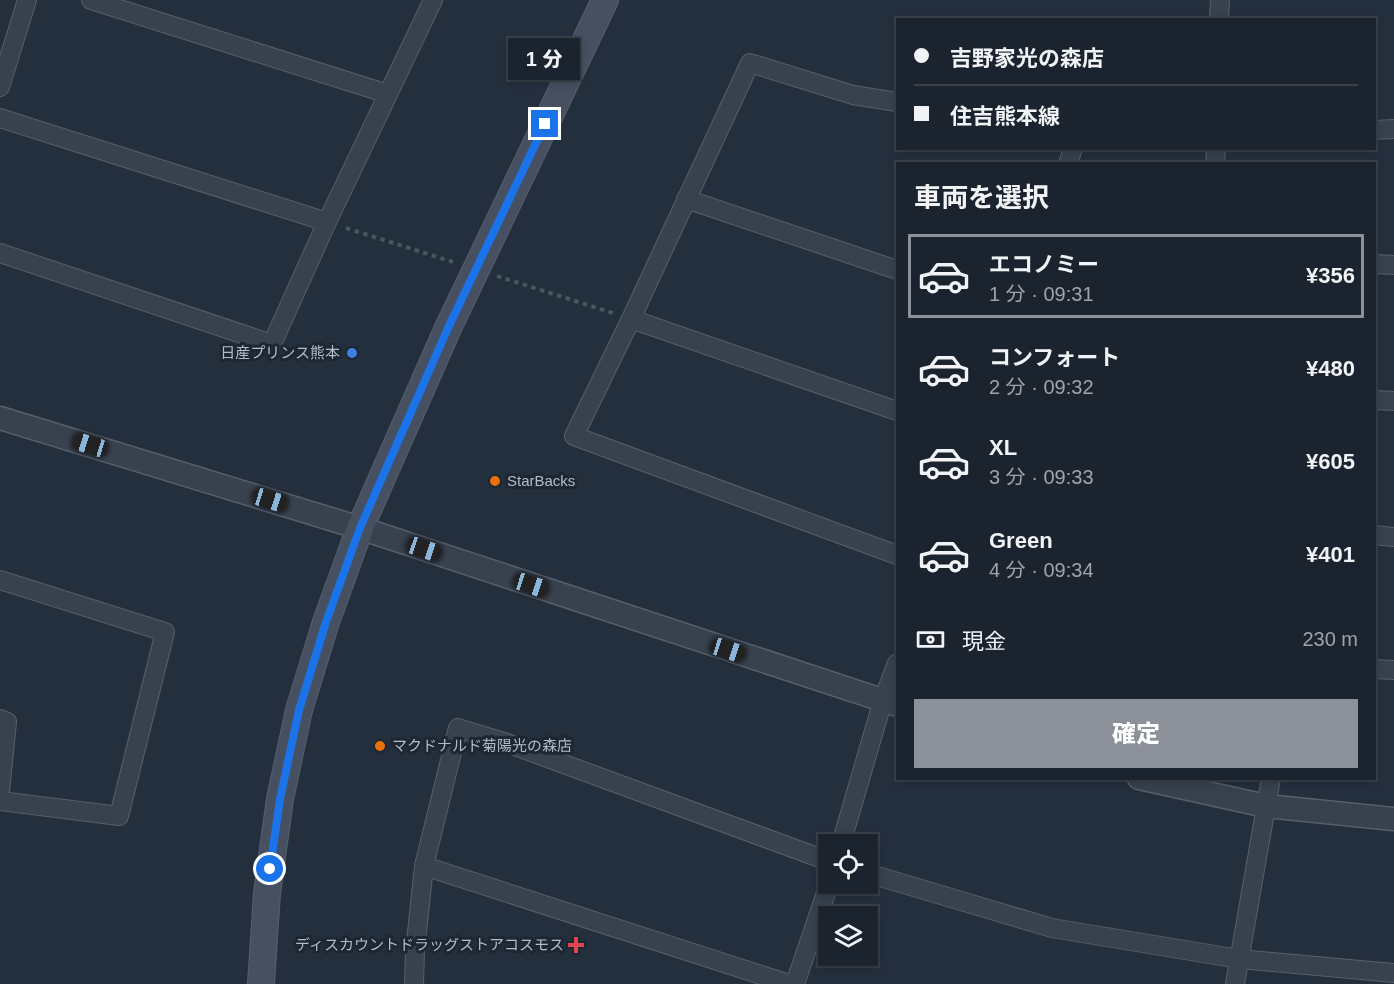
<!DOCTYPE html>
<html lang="ja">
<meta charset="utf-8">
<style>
:root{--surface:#1b232e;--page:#242b36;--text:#f1f3f6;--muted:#a0a4aa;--line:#39404a;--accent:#8c9099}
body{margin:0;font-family:Helvetica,"Noto Sans JP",sans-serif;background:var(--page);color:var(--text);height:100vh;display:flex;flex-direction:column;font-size:22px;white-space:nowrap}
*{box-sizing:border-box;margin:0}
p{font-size:20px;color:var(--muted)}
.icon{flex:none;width:33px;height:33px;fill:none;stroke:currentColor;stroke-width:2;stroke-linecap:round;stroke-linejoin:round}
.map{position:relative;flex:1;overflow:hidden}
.drawer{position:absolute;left:896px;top:162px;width:480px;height:618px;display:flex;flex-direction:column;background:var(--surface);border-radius:0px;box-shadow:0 3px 9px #0003,0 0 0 2px var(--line)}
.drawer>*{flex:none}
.banner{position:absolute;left:896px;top:18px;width:480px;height:132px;border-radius:0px;box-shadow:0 3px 9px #0003,0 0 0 2px var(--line);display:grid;align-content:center;height:132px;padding:0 18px;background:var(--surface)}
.fabs{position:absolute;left:818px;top:834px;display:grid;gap:12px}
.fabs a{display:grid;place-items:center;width:60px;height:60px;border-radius:0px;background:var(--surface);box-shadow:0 3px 9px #0003,0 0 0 2px var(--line);font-size:30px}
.end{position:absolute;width:27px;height:27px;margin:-14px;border:8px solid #1a73e8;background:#fff;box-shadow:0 0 0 3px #fff}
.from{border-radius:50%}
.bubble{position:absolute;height:42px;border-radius:0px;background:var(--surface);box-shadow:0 3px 9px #0003,0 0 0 2px var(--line);font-size:20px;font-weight:800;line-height:42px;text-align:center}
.car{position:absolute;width:18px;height:36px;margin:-18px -9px;border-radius:8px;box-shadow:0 0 4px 2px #0007;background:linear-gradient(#222 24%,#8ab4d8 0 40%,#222 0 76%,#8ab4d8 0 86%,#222 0)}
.banner b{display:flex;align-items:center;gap:21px;height:57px;font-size:22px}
.banner b+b{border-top:2px solid var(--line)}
.banner i{width:15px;height:15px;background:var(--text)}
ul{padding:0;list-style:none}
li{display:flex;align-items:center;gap:18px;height:84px;margin:0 12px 9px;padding:0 6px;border:3px solid transparent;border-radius:0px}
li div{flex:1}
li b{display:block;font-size:22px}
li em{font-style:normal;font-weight:800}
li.active{border-color:var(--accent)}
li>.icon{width:54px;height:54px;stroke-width:1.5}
h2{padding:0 18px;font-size:27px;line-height:72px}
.pay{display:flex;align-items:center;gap:15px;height:66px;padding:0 18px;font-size:22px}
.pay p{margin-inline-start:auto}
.button{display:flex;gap:12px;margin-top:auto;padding:12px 18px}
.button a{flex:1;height:69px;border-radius:0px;background:var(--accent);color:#fff;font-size:24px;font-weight:800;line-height:69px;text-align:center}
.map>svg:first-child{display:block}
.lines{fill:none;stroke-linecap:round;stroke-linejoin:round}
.minor-casing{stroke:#565f6c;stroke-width:20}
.tertiary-casing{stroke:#565f6c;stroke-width:25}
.secondary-casing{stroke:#565f6c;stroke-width:28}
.path{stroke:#44595c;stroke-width:4;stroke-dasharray:4.5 4.5;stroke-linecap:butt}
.minor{stroke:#38414e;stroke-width:18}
.tertiary{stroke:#38414e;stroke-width:22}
.secondary{stroke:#465061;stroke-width:26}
.route{stroke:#1a73e8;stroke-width:8}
.shop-dot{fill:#3f7fe0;stroke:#1d2633;stroke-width:2}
.food-dot{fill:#e8710a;stroke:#1d2633;stroke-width:2}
.health-dot{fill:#e0444e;stroke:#1d2633;stroke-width:2}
.labels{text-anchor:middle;stroke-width:6;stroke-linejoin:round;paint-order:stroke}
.poi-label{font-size:15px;fill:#b4bcc9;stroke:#1d2633;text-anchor:end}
</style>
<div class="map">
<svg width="1394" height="984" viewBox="0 0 1394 984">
<rect width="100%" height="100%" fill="#242f3e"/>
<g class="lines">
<!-- minor casing -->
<g class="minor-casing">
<g id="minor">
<polyline points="91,0 388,94"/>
<polyline points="1219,20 1220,0"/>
<polyline points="0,87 27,0"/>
<polyline points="897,102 853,95 750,63 631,319 574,436 897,555"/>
<polyline points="0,118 327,222"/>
<polyline points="1374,130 1394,129"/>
<polyline points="1068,164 1073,148"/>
<polyline points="1215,164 1216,148"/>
<polyline points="686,199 897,270"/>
<polyline points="0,253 272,344 327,222 433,0"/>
<polyline points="1374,264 1394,265"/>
<polyline points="631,319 897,411"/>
<polyline points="1374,400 1394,401"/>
<polyline points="1374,535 1394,537"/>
<polyline points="0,580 165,632 119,816 0,801"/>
<polyline points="1374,669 1394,670"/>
<polyline points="0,719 7,722 0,791"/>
<polyline points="841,844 883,700 897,663"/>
<polyline points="424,866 789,984"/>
<polyline points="867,873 1052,928 1239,959 1394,973"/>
<polyline points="414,984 415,951 424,866 458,728 504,742 828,861"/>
<polyline points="795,984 829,884"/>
<polyline points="1235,984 1271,778"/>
</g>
</g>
<!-- tertiary casing -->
<g class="tertiary-casing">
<g id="tertiary">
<polyline points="0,418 360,528 897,705"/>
<polyline points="1139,778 1266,806 1394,819"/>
</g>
</g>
<!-- secondary casing -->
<g class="secondary-casing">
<polyline id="secondary" points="261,984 267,893 280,799 299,710 326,622 360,528 448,328 605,0"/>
</g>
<!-- path -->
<g class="path">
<polyline points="346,228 453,262"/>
<polyline points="497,276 613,313"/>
</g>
<!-- minor -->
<use href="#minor" class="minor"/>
<!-- tertiary -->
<use href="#tertiary" class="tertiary"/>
<!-- secondary -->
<use href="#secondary" class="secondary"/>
</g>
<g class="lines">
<!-- route -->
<polyline class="route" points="270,869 280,799 299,710 326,622 360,528 448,328 545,124"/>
</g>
<!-- markers -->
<circle class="shop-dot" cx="352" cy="353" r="6"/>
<g class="food-dot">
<circle cx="495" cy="481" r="6"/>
<circle cx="380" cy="746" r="6"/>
</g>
<path class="health-dot" d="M573 936h6v6h6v6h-6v6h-6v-6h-6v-6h6z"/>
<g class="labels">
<!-- poi labels -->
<g class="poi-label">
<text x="340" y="358">日産プリンス熊本</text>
<text x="507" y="486" text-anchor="start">StarBacks</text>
<text x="392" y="751" text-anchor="start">マクドナルド菊陽光の森店</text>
<text x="564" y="950">ディスカウントドラッグストアコスモス</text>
</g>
</g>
</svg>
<div class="fabs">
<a><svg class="icon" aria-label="locate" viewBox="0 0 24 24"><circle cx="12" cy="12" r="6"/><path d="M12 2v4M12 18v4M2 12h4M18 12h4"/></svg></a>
<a><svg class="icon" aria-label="layers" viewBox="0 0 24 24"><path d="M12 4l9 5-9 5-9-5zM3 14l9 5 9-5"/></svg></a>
</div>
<i class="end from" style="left:270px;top:869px"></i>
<i class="end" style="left:545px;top:124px"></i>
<div class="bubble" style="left:508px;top:38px;width:72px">1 分</div>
<i class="car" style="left:90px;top:445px;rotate:287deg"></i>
<i class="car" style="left:270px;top:500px;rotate:107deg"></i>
<i class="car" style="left:424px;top:549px;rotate:109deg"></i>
<i class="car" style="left:531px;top:585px;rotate:108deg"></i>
<i class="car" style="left:728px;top:650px;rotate:108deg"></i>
<div class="banner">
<b><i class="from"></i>吉野家光の森店</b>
<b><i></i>住吉熊本線</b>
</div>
<section class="drawer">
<h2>車両を選択</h2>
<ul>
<li class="active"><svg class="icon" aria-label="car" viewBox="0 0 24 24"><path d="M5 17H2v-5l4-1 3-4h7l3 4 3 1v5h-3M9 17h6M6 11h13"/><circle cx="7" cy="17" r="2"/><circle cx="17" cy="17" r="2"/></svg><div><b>エコノミー</b><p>1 分 · 09:31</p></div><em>¥356</em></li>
<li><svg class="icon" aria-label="car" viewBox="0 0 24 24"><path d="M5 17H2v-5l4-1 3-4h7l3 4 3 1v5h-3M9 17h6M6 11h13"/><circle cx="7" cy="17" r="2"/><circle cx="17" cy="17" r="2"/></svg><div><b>コンフォート</b><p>2 分 · 09:32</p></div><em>¥480</em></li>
<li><svg class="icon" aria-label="car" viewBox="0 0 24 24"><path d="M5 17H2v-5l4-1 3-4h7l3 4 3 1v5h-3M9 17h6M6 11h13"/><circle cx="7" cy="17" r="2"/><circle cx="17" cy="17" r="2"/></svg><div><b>XL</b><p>3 分 · 09:33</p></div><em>¥605</em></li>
<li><svg class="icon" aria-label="car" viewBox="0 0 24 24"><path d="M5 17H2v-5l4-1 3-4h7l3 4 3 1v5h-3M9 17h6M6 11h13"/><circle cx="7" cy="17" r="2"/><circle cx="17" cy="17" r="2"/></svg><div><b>Green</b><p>4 分 · 09:34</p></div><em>¥401</em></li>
</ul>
<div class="pay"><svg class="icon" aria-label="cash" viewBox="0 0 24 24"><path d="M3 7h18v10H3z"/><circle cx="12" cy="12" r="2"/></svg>現金<p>230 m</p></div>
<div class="button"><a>確定</a></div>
</section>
</div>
